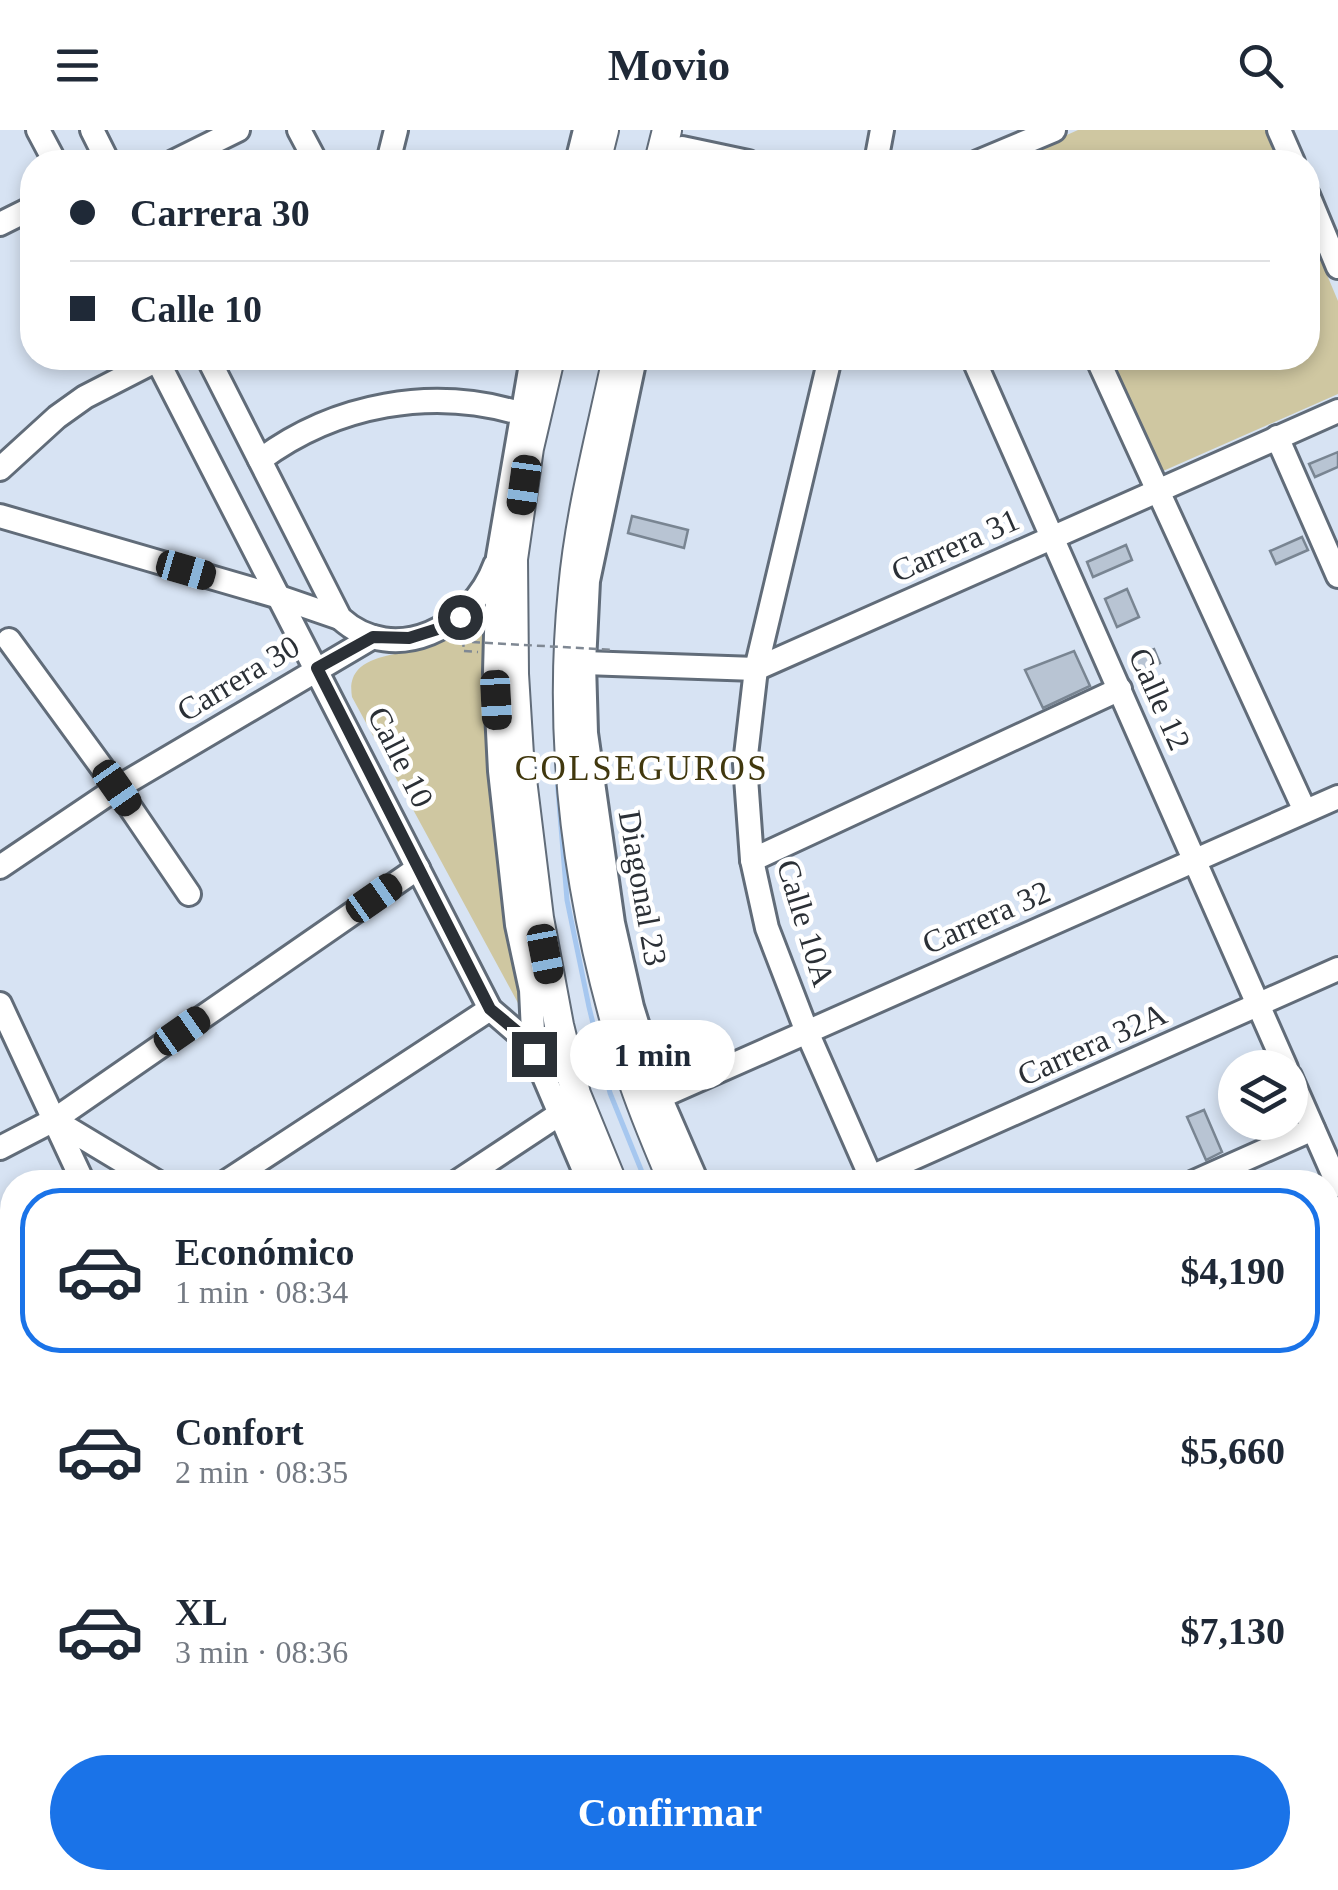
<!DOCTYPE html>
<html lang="es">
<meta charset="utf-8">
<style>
:root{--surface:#fff;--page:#f6f6f7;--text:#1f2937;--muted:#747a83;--line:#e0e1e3;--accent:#1a73e8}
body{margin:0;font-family:"Times New Roman",serif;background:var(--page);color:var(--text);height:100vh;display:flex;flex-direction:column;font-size:38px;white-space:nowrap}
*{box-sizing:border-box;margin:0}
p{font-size:32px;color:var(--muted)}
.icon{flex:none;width:55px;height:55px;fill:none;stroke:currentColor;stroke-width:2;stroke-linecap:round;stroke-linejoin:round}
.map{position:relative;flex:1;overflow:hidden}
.side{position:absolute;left:0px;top:1040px;width:1340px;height:720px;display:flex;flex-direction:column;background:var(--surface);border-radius:40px 40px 0 0;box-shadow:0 5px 15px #0003}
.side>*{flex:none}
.banner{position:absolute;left:20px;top:20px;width:1300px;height:220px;border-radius:40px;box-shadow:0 5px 15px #0003;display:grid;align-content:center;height:220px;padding:0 50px;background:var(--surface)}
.tools{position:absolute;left:1218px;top:920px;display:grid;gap:20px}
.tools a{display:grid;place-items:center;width:90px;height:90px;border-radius:50%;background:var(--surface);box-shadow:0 5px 15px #0003;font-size:50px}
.end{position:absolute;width:45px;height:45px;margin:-22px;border:12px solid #2b3036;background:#fff;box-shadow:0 0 0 5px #fff}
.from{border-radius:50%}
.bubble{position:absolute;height:70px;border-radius:35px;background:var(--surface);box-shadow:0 5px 15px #0003;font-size:32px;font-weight:700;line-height:70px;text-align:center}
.car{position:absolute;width:30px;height:60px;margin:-30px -15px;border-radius:12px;box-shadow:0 0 8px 2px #0007;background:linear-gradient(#222 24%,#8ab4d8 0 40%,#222 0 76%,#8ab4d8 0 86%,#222 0)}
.banner b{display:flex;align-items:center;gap:35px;height:95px;font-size:38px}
.banner b+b{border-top:2px solid var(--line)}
.banner i{width:25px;height:25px;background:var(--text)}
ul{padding:18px 0 0;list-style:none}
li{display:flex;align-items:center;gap:30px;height:165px;margin:0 20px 15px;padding:0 30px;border:5px solid transparent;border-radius:40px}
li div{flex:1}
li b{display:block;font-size:38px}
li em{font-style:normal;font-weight:700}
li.active{border-color:var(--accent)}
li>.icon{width:90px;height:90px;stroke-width:1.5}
.action{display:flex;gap:20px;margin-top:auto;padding:20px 50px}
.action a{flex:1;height:115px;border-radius:60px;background:var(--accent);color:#fff;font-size:40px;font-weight:700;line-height:115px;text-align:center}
header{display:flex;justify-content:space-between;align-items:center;height:130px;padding:0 50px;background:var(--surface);font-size:45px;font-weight:700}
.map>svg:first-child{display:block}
.built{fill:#c6d6ea}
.green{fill:#cfc7a1}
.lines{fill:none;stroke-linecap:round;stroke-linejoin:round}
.stream{stroke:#a6c7ef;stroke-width:5}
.building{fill:#b8c4d3;stroke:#798592;stroke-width:2.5}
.minor-casing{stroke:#616c79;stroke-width:28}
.major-casing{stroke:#616c79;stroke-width:32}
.path{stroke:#7f8893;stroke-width:2.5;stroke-dasharray:8 5;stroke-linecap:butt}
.minor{stroke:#fff;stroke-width:22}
.major{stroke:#fff;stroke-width:28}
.path-bridge{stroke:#7f8893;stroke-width:2.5;stroke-dasharray:8 5;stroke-linecap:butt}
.route{stroke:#2b3036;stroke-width:12}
.labels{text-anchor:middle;stroke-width:9;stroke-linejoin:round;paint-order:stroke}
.street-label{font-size:32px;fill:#2b3036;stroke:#fff}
.neighbourhood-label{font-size:35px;letter-spacing:2.5px;fill:#41380e;stroke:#fff}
</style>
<header><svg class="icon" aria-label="menu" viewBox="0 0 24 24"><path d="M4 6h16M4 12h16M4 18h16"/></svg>Movio<svg class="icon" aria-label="search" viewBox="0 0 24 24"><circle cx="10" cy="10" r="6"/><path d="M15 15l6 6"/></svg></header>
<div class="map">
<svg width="1338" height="1760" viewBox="0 0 1338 1760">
<rect width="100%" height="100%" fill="#d7e3f3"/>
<!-- built -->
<polygon class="built" points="12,1622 12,1748 240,1748 246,1760 0,1760 0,1632"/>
<!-- green -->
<g class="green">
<polygon points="1078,0 1265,0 1279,32 1019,32 1017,27"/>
<polygon points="1308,100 1338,171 1338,264 1154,345 1103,228 1308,228"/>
<path d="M485 473 487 474 523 872 518 873 352 567C345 525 392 527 420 518 429 515 441 510 449 505 462 497 474 484 485 473Z"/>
<polygon points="240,1748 900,1748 906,1760 246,1760"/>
</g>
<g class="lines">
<!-- stream -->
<g class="stream">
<polyline points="557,648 567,770 589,877 610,963 646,1052"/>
<polyline points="955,1748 961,1760"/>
</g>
</g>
<!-- building -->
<g class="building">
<polygon points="1338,322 1338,337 1315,347 1309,334"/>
<polygon points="632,386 688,400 684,418 628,403"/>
<polygon points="1302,407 1308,420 1276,434 1270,421"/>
<polygon points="1126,415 1132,430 1093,447 1087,432"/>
<polygon points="1127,459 1139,487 1117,497 1105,469"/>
<polygon points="1154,519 1160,533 1138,543 1132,528"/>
<polygon points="1074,521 1090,556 1043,578 1025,540"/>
<polygon points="1204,980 1222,1022 1206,1030 1187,987"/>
<polygon points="12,1622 12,1694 0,1704 0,1632"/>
</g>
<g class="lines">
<!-- minor casing -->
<g class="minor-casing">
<g id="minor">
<polyline points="38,0 55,32"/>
<polyline points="92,0 108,32"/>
<polyline points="299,0 316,32"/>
<polyline points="1279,0 1293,32"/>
<polyline points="682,18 748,32"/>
<polyline points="173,32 238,0"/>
<polyline points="388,32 396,0"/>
<polyline points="577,32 585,0"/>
<polyline points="876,32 882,0"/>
<polyline points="978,32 1054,0"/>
<polyline points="1308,65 1338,137"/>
<polyline points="0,94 32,78"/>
<polyline points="156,228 490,879 520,905 534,923 589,1052"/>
<path d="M208 228 340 488C395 538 473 496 495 435"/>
<polyline points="532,228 498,427 495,542 500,641 517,795 531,860 534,923"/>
<polyline points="635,228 588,451 584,533 586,603 613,793 632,877 660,967 697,1052"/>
<polyline points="830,228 756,539 745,634 752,730 767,798 807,902 873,1052"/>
<polyline points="973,228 1286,938"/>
<polyline points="1097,228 1305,681"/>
<polyline points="1277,307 1338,446"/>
<path d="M260 330C335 274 433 256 522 284"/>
<polyline points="0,339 57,287 85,267 161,228"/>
<polyline points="0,386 276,466 340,488"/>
<polyline points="9,510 117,658 189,764"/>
<polyline points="584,533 756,539 1338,281"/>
<polyline points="752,730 1120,559"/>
<polyline points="0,737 117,658 373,507"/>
<polyline points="0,874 83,1052"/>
<polyline points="1290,946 1338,1055"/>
<polyline points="660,967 1338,667"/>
<polyline points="54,990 157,1052"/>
<polyline points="0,1018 54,990 418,738"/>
<polyline points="871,1047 1338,839"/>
<polyline points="226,1052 490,879"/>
<polyline points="457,1052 561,983"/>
<polyline points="1194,1052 1313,999"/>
<polyline points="1328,1158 1338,1154"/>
<polyline points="0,1167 12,1161"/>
<polyline points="0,1325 12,1319"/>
<polyline points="1328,1356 1338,1352"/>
<polyline points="1328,1395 1338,1391"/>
<polyline points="0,1421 12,1440"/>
<polyline points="0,1521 12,1515"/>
<polyline points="1328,1546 1338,1541"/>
<polyline points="1328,1676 1338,1672"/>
<polyline points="900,1748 906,1760"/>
<polyline points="1001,1748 1007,1760"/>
<polyline points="1142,1760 1169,1748"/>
</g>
</g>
<!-- major casing -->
<g class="major-casing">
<g id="major">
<polyline points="596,32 604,0"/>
<polyline points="659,32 667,0"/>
<polyline points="550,228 529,318 513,429 514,544 519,625 539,788 559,895 576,964 612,1052"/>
<path d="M617 228C601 304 580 381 573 459 557 618 580 780 627 932 639 973 657 1013 673 1052"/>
<polyline points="922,1748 928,1760"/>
<polyline points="981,1748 987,1760"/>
</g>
</g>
<!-- path -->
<g class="path">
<polyline points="464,509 463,521 478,522"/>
<polyline points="472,512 472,499"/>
<polyline points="1219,1748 1225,1760"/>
</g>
<!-- minor -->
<use href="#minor" class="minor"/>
<!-- major -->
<use href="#major" class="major"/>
<!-- path-bridge -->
<polyline class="path-bridge" points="472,512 614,520"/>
</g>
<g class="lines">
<!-- route -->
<polyline class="route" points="460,487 444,497 409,508 373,507 317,538 490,879 520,904 534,924"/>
</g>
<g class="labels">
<!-- street labels -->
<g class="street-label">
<text transform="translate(955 415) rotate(-24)" y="11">Carrera 31</text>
<text transform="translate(238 548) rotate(-31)" y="11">Carrera 30</text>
<text transform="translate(1160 569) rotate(66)" y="11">Calle 12</text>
<text transform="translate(401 627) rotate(63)" y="11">Calle 10</text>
<text transform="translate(643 758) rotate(80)" y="11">Diagonal 23</text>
<text transform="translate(986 787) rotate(-24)" y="11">Carrera 32</text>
<text transform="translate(806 793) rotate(73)" y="11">Calle 10A</text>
<text transform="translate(1092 914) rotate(-24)" y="11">Carrera 32A</text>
</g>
<!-- neighbourhood labels -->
<g class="neighbourhood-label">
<text x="642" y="650">COLSEGUROS</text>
</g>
</g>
</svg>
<div class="tools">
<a><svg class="icon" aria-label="layers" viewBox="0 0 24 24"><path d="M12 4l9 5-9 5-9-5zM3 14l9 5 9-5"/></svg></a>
</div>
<i class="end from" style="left:460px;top:487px"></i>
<i class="end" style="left:534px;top:924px"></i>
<div class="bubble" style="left:570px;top:890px;width:165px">1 min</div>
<i class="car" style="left:524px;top:355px;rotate:188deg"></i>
<i class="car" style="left:186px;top:440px;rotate:106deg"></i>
<i class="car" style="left:496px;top:570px;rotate:177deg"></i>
<i class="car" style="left:117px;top:658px;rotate:145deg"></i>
<i class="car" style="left:374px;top:768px;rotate:55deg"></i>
<i class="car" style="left:545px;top:824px;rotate:169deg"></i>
<i class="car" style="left:182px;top:901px;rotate:55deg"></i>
<div class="banner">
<b><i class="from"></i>Carrera 30</b>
<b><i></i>Calle 10</b>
</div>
<section class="side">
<ul>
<li class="active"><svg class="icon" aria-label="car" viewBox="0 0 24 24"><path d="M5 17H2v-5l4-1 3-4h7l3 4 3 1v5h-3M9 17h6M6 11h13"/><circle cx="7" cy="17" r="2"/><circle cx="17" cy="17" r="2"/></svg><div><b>Económico</b><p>1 min · 08:34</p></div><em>$4,190</em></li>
<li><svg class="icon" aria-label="car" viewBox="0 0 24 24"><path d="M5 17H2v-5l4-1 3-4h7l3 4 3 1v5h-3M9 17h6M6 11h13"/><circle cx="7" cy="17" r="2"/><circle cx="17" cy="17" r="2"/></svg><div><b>Confort</b><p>2 min · 08:35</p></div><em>$5,660</em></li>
<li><svg class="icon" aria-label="car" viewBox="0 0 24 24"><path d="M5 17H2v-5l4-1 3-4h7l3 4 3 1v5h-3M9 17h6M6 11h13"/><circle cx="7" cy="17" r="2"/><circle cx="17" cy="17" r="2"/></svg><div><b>XL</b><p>3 min · 08:36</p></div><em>$7,130</em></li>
</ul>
<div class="action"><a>Confirmar</a></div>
</section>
</div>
